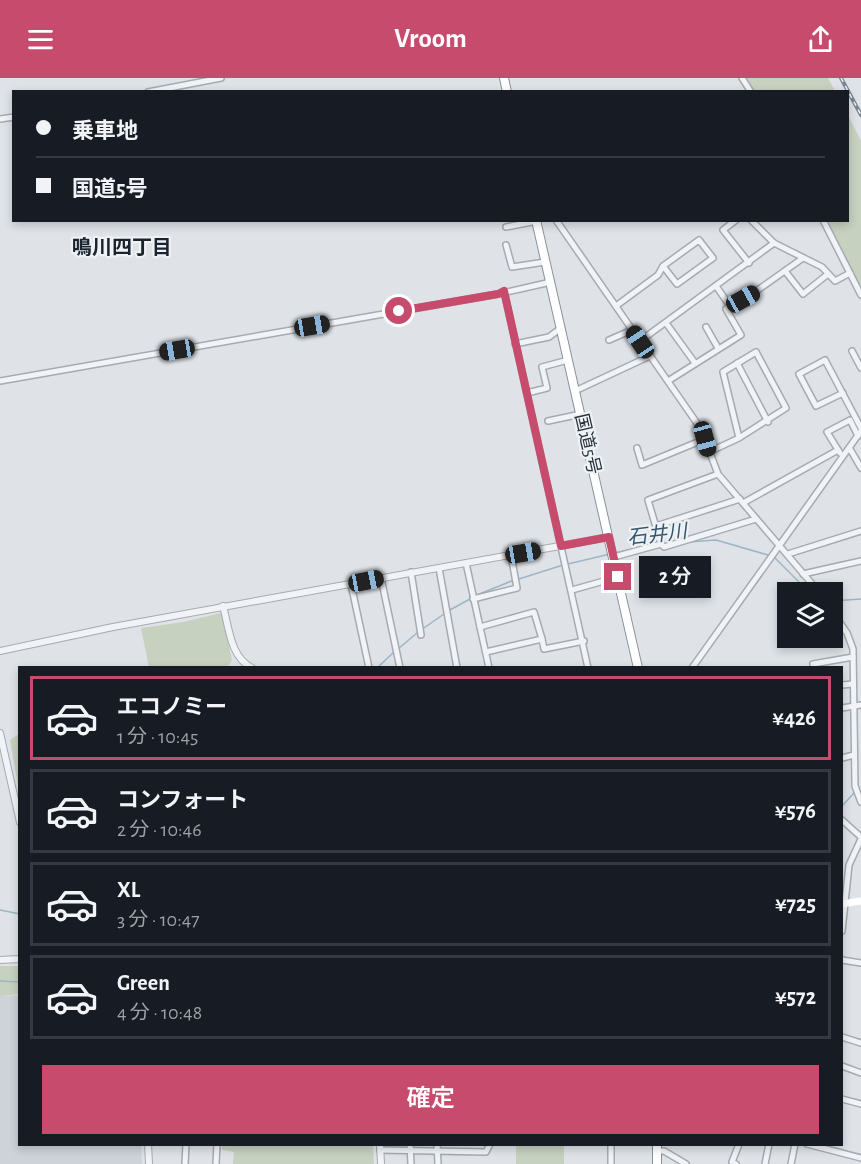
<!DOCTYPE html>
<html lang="ja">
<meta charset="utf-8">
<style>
:root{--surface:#171b24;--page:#20242c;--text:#f1f3f6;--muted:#9ea1a6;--line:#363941;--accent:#c64b6c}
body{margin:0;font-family:"Alegreya Sans","Noto Sans JP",sans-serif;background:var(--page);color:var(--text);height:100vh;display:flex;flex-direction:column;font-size:22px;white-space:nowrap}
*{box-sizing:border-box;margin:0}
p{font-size:20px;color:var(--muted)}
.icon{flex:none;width:33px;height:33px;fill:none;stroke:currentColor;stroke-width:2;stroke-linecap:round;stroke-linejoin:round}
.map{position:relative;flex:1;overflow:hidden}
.sheet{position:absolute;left:18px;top:588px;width:825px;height:480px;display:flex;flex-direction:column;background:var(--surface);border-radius:0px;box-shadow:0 3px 9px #0003}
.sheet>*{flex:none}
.hud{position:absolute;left:12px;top:12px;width:837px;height:132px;border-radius:0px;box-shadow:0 3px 9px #0003;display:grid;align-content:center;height:132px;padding:0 24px;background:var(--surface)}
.tools{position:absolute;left:777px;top:504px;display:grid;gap:12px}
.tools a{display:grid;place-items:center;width:66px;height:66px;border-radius:0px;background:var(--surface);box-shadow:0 3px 9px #0003;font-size:30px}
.end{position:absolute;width:27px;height:27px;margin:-14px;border:8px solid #c64b6c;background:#fff;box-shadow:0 0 0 3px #fff}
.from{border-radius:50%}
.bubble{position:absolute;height:42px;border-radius:0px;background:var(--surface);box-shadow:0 3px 9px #0003;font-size:20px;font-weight:600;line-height:42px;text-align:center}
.car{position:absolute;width:18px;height:36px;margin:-18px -9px;border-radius:8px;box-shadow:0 0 4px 2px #0007;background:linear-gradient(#222 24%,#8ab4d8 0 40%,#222 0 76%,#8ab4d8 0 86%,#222 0)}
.hud b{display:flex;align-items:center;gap:21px;height:57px;font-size:22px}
.hud b+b{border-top:2px solid var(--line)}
.hud i{width:15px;height:15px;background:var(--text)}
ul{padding:10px 0 0;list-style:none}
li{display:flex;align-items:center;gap:18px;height:84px;margin:0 12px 9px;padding:0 12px;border:3px solid var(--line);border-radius:0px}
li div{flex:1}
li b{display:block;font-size:22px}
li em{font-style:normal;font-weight:600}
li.current{border-color:var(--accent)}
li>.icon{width:54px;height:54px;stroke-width:1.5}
.primary-button{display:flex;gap:12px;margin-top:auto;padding:12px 24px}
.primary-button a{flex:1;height:69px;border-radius:0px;background:var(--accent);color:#fff;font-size:24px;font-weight:600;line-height:69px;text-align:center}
header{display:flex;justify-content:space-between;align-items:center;height:78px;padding:0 24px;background:var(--accent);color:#fff;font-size:27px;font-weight:600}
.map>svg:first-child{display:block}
.built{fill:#cdd3d9}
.green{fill:#c6d1c0}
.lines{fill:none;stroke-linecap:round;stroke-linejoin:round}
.stream{stroke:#9cb5c5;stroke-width:1.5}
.minor-casing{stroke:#a5abb1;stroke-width:8}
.tertiary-casing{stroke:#a5abb1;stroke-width:8}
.trunk-casing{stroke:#87929d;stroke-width:10}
.minor{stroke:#f1f3f6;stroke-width:5}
.tertiary{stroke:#f1f3f6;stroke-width:6}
.secondary{stroke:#fff;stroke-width:7}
.trunk{stroke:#fff;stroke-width:8}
.rail-casing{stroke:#798590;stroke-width:4}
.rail{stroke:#eef2f5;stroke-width:1.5;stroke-dasharray:4.5;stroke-linecap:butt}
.route{stroke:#c64b6c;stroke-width:8}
.labels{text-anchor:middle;stroke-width:4.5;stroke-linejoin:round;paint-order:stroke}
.street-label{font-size:18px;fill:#29333d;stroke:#eef2f5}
.neighbourhood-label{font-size:20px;font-weight:bold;fill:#1b242e;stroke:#eef2f5}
.water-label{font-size:20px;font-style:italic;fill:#35566f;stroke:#eef2f5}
</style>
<header><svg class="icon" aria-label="menu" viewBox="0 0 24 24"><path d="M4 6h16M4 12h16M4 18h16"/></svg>Vroom<svg class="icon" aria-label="share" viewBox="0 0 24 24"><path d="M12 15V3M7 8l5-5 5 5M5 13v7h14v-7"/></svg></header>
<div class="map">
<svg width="861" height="1086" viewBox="0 0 861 1086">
<rect width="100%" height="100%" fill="#dfe3e7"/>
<!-- built -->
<polygon class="built" points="19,917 20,1066 141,1067 142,1086 0,1086 0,918"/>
<!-- green -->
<g class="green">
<polygon points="742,0 828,0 835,13 749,13"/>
<polygon points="848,37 861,63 861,210 823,143 848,142"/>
<polygon points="221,535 232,582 228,589 149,589 141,550 183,544"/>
<polygon points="19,656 20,712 19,713 10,662"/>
<polygon points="0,888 19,888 19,916 0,918"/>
<polygon points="222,1067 373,1067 374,1086 233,1086 234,1074 222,1072"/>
<rect x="516" y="1067" width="48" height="19"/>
</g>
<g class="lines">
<!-- stream -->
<g class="stream">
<polyline points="688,464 716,462 768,477"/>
<polyline points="614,475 633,471"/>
<polyline points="773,478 809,514"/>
<polyline points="568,486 610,476"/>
<polyline points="519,501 563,487"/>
<polyline points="477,517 514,502"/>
<polyline points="832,523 861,521"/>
<polyline points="448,533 470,521"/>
<polyline points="421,552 444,536"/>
<polyline points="398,571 417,555"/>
<polyline points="377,590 394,574"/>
<polyline points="842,728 854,715"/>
<polyline points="0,832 20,836"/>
<polyline points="0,903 20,904"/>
</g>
<!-- minor casing -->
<g class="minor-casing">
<g id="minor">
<polyline points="742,0 751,14"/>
<polyline points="148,14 221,0"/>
<polyline points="0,41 14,39"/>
<polyline points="556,142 701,351 718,396 819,514"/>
<polyline points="736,142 723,152 749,185"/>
<polyline points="751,142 774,165 822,189 835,203 850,195"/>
<polyline points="823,142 861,217"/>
<polyline points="506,149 537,143"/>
<polyline points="506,167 512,189 545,184"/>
<polyline points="785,193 803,216 828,196"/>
<polyline points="716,208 730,228"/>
<polyline points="504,213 588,590"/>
<polyline points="616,228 658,197 663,188 677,206 713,180 699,162 663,188"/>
<polyline points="666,245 695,285"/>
<polyline points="706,249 718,270"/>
<polyline points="609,262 632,252"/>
<polyline points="640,263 774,165"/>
<polyline points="515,266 549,259 561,250"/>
<polyline points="852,273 861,290"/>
<polyline points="737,285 768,344"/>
<polyline points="0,303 498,216 551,204"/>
<polyline points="668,303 741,257 726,231 755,214 803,180"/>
<polyline points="575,313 650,278"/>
<polyline points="527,315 547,310 542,289 568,282"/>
<polyline points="843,315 816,328 799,296 825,282 861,350"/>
<polyline points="548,343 581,336"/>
<polyline points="637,370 642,387 705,361"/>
<polyline points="850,371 861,390"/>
<polyline points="709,374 739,360 723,294 756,274 786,330 739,360"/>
<polyline points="840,375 827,354 850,342 858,358"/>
<polyline points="743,425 838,372"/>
<polyline points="656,448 740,421"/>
<polyline points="661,466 648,422 718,396"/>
<polyline points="788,476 861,453"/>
<polyline points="614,479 661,466 664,469 756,441"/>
<polyline points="466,485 489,590"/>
<polyline points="439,490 457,590"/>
<polyline points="411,494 421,557"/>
<polyline points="803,496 861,483"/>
<polyline points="381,500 400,590"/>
<polyline points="351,506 369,590"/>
<polyline points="572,512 618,499"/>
<polyline points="473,521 517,510 511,477"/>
<polyline points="832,533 847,555 853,571 855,708 861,724"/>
<polyline points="480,549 534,534 542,561"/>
<polyline points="486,574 542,561 544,571 584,563"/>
<polyline points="692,590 861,353"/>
<polyline points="814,590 813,586 853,579"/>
<polyline points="842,607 853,606"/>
<polyline points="842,630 861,627"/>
<polyline points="842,680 854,677"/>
<polyline points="842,742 861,759"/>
<polyline points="842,853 849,787 861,761"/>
<polyline points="842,882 861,885"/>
<polyline points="842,959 861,965"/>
<polyline points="842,988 861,995"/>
<polyline points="842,1021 861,1026"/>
<polyline points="410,1066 411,1086"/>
<polyline points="437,1066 438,1086"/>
<polyline points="807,1066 861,1080"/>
<polyline points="380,1072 486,1074 490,1066"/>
<polyline points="657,1073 664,1073 686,1086"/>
<polyline points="185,1086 186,1066"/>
<polyline points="216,1086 217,1066"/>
<polyline points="611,1086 611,1066"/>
<polyline points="736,1086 732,1084 739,1066"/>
<polyline points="765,1086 769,1066"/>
<polyline points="791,1086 795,1066"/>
</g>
</g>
<!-- tertiary casing -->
<g class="tertiary-casing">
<g id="tertiary">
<path d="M223 528C229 549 230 579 252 590"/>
<polyline points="0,573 113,549 609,459"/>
<polyline points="0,655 20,744"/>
<polyline points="0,882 20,881"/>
<polyline points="148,1066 149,1086"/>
<polyline points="380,1066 381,1086"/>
</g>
</g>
<!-- trunk casing -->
<g class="trunk-casing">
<g id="trunk">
<polyline points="504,0 507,14"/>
<polyline points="536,142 638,590"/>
<polyline points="657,1086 657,1066"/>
</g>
</g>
<!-- minor -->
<use href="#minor" class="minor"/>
<!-- tertiary -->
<use href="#tertiary" class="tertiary"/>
<!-- secondary -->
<polyline class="secondary" points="842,826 861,823"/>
<!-- trunk -->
<use href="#trunk" class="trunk"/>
<!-- rail casing -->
<g class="rail-casing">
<polyline id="rail" points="841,0 861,37"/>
</g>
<!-- rail -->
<use href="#rail" class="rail"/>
</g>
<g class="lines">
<!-- route -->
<polyline class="route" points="399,233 498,216 504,213 561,468 609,459 618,499"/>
</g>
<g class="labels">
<!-- street labels -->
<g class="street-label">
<text transform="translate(588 366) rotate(77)" y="6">国道5号</text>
</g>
<!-- neighbourhood labels -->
<g class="neighbourhood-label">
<text x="122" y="176">鳴川四丁目</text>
</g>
<!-- water labels -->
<g class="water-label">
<text transform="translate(657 456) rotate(-7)" y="7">石井川</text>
</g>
</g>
</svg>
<div class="tools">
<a><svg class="icon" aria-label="layers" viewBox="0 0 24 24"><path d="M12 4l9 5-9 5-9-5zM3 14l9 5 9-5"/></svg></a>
</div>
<i class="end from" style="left:399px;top:233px"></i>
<i class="end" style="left:618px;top:499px"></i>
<div class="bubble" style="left:639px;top:478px;width:72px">2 分</div>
<i class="car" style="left:743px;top:221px;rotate:61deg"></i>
<i class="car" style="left:312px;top:248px;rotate:80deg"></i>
<i class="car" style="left:640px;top:264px;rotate:326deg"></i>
<i class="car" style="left:177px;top:272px;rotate:260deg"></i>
<i class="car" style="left:705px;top:361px;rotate:165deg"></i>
<i class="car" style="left:523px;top:475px;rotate:80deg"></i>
<i class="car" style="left:366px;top:503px;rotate:79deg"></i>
<div class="hud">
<b><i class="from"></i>乗車地</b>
<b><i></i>国道5号</b>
</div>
<section class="sheet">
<ul>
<li class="current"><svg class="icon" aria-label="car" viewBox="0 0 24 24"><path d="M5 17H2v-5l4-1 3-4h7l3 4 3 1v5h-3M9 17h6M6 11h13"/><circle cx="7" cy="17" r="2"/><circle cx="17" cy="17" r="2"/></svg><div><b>エコノミー</b><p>1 分 · 10:45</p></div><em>¥426</em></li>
<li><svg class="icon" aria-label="car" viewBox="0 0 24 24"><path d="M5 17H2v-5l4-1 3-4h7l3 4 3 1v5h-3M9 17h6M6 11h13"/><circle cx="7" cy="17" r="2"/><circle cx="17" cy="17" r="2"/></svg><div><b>コンフォート</b><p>2 分 · 10:46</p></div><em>¥576</em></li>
<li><svg class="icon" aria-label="car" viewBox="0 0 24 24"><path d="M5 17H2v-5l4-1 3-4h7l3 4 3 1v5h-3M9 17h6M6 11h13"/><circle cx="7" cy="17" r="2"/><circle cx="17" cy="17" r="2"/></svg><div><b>XL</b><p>3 分 · 10:47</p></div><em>¥725</em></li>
<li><svg class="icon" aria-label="car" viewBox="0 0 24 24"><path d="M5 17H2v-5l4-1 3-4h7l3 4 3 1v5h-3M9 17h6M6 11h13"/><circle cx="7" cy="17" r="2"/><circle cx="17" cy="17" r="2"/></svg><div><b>Green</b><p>4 分 · 10:48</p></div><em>¥572</em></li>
</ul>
<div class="primary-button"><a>確定</a></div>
</section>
</div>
